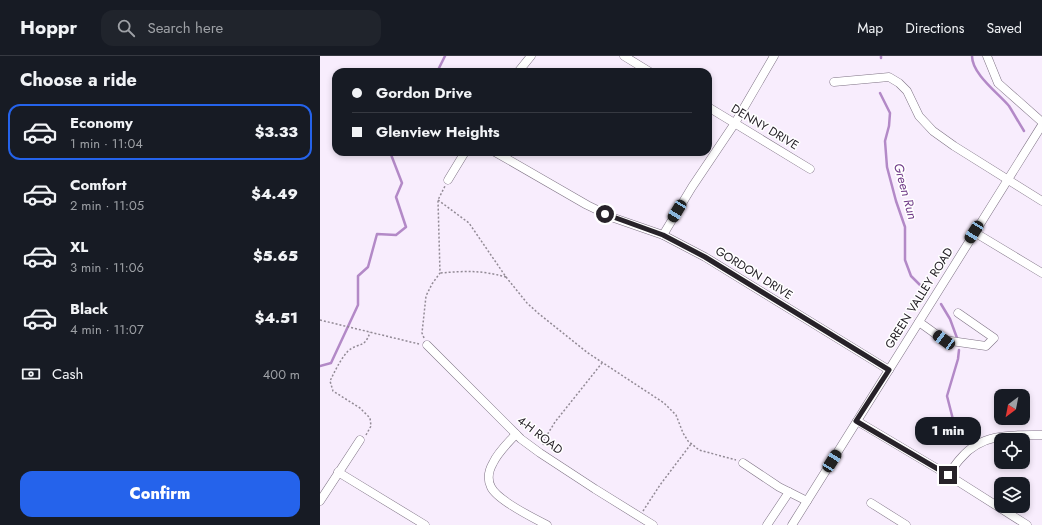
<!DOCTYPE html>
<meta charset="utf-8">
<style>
:root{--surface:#171b24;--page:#20242c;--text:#f1f3f6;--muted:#9ea1a6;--line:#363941;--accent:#2563eb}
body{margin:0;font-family:Jost,sans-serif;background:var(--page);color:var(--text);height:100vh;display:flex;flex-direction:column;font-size:15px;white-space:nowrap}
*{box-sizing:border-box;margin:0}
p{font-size:13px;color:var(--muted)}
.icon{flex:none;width:22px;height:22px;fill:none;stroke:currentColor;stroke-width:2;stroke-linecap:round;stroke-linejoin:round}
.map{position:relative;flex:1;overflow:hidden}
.panel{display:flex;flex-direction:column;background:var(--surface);width:320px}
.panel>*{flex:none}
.hud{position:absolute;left:12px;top:12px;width:380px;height:88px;border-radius:12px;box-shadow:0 2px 6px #0003;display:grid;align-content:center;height:88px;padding:0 20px;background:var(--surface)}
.needle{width:26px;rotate:212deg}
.tools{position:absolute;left:674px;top:333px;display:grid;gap:8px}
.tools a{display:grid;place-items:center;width:36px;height:36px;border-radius:8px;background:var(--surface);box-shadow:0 2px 6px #0003;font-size:20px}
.end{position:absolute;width:18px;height:18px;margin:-9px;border:5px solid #272229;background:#fff;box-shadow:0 0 0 2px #fff}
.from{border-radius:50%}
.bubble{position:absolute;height:28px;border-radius:12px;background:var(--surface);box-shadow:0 2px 6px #0003;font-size:13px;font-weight:800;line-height:28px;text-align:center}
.car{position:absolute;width:12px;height:24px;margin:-12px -6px;border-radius:5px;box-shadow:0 0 3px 1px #0007;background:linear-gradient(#222 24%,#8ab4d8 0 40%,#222 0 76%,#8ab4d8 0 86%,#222 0)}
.hud b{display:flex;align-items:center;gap:14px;height:38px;font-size:15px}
.hud b+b{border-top:1px solid var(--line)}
.hud i{width:10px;height:10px;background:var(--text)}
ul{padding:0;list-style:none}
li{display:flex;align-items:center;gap:12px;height:56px;margin:0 8px 6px;padding:0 12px;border:2px solid transparent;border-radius:12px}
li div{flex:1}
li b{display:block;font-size:15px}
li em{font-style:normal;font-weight:800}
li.on{border-color:var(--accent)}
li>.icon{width:36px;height:36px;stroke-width:1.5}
h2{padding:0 20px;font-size:18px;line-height:48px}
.pay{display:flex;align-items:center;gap:10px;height:44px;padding:0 20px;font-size:15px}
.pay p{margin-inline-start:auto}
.button{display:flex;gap:8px;margin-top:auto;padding:8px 20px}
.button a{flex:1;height:46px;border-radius:12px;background:var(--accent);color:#fff;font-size:16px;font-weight:800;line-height:46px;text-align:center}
header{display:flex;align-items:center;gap:24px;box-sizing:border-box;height:56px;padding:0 20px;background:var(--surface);border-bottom:1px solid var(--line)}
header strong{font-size:19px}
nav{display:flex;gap:22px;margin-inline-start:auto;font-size:14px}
.search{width:280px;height:36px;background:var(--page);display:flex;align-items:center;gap:10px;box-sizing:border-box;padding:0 14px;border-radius:12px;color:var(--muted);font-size:15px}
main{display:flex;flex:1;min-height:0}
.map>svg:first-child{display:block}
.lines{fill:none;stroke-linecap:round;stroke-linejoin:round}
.stream{stroke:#b389c7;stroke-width:2.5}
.minor-casing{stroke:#7e7284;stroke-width:9}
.path{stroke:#928a95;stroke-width:1.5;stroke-dasharray:2 2;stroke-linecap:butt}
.minor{stroke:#fff;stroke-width:8}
.route{stroke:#272229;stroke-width:5}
.labels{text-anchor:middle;stroke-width:3;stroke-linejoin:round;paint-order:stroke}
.street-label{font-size:12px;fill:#272229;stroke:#fff}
.water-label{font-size:13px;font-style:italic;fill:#713c88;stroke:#fff}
</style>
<header>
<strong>Hoppr</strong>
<div class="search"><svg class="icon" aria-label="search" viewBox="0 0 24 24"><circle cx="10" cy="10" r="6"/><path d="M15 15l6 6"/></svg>Search here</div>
<nav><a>Map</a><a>Directions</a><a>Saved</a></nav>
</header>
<main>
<section class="panel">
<h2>Choose a ride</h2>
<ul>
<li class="on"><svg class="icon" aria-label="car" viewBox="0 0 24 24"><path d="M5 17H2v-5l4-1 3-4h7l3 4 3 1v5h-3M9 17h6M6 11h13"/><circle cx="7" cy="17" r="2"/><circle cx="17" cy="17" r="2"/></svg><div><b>Economy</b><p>1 min · 11:04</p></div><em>$3.33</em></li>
<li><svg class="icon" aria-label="car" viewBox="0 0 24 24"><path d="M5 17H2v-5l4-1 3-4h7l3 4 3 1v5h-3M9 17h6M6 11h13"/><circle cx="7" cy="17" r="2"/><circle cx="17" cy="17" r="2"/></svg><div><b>Comfort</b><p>2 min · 11:05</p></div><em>$4.49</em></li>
<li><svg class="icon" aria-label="car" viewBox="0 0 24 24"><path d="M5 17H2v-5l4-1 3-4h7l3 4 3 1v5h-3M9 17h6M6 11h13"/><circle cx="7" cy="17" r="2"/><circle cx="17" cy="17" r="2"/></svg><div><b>XL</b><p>3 min · 11:06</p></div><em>$5.65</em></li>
<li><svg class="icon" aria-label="car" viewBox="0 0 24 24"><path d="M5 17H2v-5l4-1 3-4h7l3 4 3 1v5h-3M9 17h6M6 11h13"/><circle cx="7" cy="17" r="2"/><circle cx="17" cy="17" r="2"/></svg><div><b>Black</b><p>4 min · 11:07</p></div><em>$4.51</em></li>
</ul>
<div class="pay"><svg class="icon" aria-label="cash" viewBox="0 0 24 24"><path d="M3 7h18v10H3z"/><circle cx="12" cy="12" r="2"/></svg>Cash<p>400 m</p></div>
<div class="button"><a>Confirm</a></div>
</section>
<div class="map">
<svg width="722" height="469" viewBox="0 0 722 469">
<rect width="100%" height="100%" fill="#f8edfd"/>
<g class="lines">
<!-- stream -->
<g class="stream">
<path d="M652 0C652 18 678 37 689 50 694 58 699 67 704 75"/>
<polyline points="561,2 561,0"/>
<polyline points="117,16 125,0"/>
<polyline points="560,37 570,57 569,70 565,85 567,111 576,145 585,171 585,204 591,220 606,235"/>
<polyline points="621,248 630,263 637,282"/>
<polyline points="639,294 638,303 627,340 639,387"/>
<polyline points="0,310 11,307 38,249 38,220 48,211 57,178 76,179 86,171 76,141 82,127 70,96"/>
</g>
<!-- minor casing -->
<g class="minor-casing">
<g id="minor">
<polyline points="304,0 330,16"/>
<polyline points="667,0 678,27 722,66"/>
<polyline points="198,16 211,0"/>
<polyline points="514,26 569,21 579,27 587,35 599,60 613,75 634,90 722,145"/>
<polyline points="388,51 490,113"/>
<polyline points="175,96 267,149 294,162 343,179 385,201 569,314"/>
<polyline points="128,124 145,96"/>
<polyline points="654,176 722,217"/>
<polyline points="343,179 372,131 415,67 454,0"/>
<polyline points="599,266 624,284 666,290 674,282 638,257"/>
<polyline points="107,289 201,383 220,397 275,433 333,469"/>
<polyline points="537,365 628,419 707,469"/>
<path d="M196 378C188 387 178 396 173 407 169 414 167 423 171 431 177 444 213 462 227 469"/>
<polyline points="423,407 459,431 487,445"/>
<polyline points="18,416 105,469"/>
<path d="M628 419C632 414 636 407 641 402 662 377 692 379 722 379"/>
<polyline points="0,445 40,384"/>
<polyline points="551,447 586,469"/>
<polyline points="447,469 469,436"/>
<polyline points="472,469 722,69"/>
</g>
</g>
<!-- path -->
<g class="path">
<path d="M118 144 149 167 186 221C160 214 146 215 120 217"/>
<polyline points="186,221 207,247 218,257 268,297 344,347 356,359 363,377 368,385 379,394 416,404"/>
<polyline points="0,264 99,288"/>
<polyline points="104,282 102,277 106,240 112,228 120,217 118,144 125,130"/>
<path d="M46 379 51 370 50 362 40 352 13 335 10 325C15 315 20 304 28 295 38 286 45 293 50 276"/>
<polyline points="223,389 224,384 235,366 282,307"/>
<polyline points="323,455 340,429 371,388"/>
</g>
<!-- minor -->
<use href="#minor" class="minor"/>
</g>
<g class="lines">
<!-- route -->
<polyline class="route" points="285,158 343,179 385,201 569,314 536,365 628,419"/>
</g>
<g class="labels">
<!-- street labels -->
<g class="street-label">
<text transform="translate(445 71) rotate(31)" y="4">DENNY DRIVE</text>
<text transform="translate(434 217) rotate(32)" y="4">GORDON DRIVE</text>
<text transform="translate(599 242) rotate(-58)" y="4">GREEN VALLEY ROAD</text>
<text transform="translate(220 379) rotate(38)" y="4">4-H ROAD</text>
</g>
<!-- water labels -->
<g class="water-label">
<text transform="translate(586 135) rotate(75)" y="5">Green Run</text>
</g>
</g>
</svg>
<div class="tools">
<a><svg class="needle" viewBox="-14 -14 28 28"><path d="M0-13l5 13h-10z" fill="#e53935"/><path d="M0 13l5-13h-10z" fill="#9ea1a6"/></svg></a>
<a><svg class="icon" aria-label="locate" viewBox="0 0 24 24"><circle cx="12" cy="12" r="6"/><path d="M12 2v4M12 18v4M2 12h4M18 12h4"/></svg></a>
<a><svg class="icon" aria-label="layers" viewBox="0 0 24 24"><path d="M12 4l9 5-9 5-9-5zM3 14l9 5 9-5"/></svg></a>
</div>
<i class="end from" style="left:285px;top:158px"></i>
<i class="end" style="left:628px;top:419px"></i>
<div class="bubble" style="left:595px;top:361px;width:66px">1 min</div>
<i class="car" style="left:357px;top:155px;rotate:211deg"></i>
<i class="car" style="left:654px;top:176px;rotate:212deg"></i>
<i class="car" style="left:624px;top:284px;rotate:306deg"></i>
<i class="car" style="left:512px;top:405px;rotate:32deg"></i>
<div class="hud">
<b><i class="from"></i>Gordon Drive</b>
<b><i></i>Glenview Heights</b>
</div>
</div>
</main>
